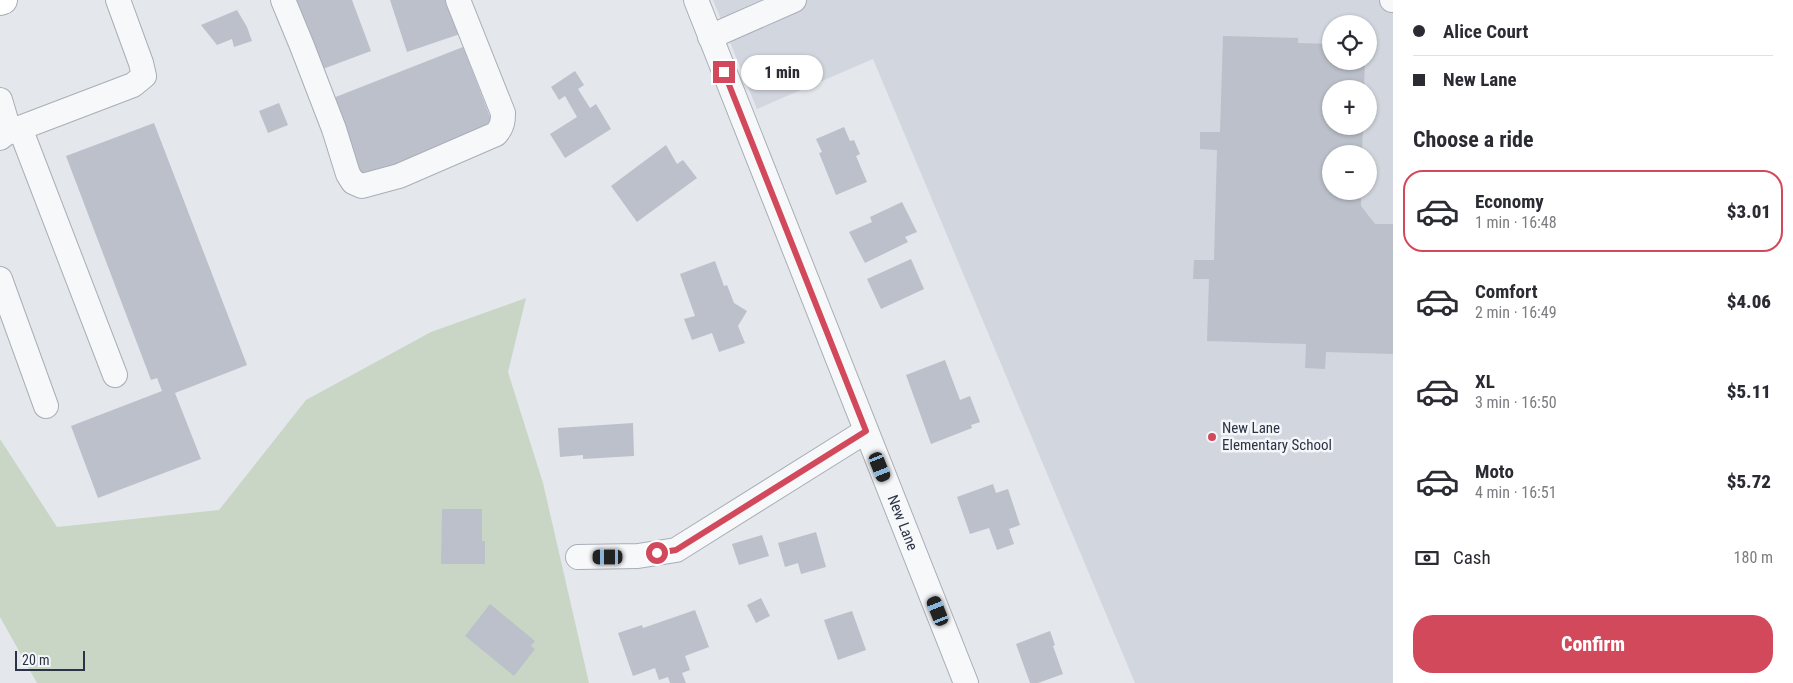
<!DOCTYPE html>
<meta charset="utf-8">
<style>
:root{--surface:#fff;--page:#f2f2f3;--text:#2b2b33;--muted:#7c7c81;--line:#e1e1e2;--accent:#d1495b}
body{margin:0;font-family:"Roboto Condensed",sans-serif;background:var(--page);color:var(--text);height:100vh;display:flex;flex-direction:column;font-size:19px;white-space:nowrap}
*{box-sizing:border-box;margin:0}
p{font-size:16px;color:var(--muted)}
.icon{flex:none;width:28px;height:28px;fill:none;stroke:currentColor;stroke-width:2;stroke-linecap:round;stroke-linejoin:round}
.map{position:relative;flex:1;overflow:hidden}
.details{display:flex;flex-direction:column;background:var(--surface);width:400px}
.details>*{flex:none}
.hud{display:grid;align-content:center;height:110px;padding:0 20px;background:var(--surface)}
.fabs{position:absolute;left:1322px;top:15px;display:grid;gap:10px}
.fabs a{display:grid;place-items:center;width:55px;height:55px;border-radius:50%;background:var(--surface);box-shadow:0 1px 4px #0004;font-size:25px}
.scale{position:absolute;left:15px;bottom:12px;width:70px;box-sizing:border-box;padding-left:5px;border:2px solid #2b3445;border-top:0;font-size:14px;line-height:18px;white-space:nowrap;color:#2b3445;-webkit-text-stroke:4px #f4f6f9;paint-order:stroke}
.end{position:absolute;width:22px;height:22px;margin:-11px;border:6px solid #d1495b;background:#fff;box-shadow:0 0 0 2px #fff}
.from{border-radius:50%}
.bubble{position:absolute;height:35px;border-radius:18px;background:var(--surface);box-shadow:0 1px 4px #0004;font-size:16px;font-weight:800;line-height:35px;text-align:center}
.car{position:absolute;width:15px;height:30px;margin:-15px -8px;border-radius:6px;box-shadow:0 0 4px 1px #0007;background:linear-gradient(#222 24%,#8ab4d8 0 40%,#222 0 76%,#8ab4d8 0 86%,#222 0)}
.hud b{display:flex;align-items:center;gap:18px;height:48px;font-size:19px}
.hud b+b{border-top:1px solid var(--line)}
.hud i{width:12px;height:12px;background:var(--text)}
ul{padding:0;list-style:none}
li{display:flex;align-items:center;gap:15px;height:82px;margin:0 10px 8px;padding:0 10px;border:2px solid transparent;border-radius:20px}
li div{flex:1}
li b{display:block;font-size:19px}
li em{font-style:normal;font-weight:800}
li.on{border-color:var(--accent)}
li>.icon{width:45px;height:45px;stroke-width:1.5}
h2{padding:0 20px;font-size:22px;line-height:60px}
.pay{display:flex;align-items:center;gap:12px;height:55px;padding:0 20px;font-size:19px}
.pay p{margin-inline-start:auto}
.action{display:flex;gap:10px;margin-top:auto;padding:10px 20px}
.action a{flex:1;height:58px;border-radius:20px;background:var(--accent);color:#fff;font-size:20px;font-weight:800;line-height:58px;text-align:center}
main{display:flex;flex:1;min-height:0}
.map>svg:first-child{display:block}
.built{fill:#d2d6de;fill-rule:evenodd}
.green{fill:#c9d6c5}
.building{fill:#bbc0ca}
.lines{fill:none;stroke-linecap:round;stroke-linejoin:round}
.minor-casing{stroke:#a9aeb7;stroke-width:26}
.major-casing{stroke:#a3abb8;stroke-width:30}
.minor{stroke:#f7f8fa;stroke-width:24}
.major{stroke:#fff;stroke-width:28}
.route{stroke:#d1495b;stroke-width:6}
.poi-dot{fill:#d1495b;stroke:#f4f6f9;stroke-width:2}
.labels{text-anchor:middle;stroke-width:5;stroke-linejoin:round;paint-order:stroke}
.poi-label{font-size:15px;fill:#2b3445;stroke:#f4f6f9;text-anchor:start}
.street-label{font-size:15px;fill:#2b3445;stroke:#f4f6f9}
</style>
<main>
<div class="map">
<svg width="1393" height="683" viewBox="0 0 1393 683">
<rect width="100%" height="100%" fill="#e4e7ec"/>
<!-- built -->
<path class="built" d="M713 0H1393V683H1135L873 59 757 109ZM1331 24H1369V61H1331ZM1331 89H1369V126H1331ZM1331 154H1369V191H1331Z"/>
<!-- green -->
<polygon class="green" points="526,298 508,372 543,483 589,683 37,683 0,617 0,439 57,527 219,510 306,400 431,332"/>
<!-- building -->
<g class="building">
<polygon points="294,0 352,0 371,51 320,70"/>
<polygon points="390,0 449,0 460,34 407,52"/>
<polygon points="237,10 247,27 252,41 234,47 232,39 217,45 201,25"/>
<polygon points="1223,36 1298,38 1298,43 1331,44 1331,61 1365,61 1364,89 1331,89 1331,126 1363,126 1362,154 1331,154 1331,191 1361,191 1361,206 1375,224 1393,224 1393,354 1326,352 1325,369 1305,368 1306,344 1207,341 1209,279 1193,279 1194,260 1214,260 1217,150 1200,149 1200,132 1220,132"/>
<polygon points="463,47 494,127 359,180 328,100"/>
<polygon points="575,71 584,85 578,89 590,108 596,104 611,129 565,158 550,134 577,117 565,96 559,100 551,87"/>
<polygon points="279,103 288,125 268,133 259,111"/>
<polygon points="154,123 247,365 175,393 201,459 98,498 71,426 162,391 157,378 151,380 66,156"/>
<polygon points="844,127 850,141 854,140 860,154 856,156 867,182 836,195 819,153 822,152 816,139"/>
<polygon points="666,145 677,164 683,160 697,178 637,222 611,186"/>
<polygon points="902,202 917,232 905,237 908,242 865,263 849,232 872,222 870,217"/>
<polygon points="911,259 924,289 881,309 867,279"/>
<polygon points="715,261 724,286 727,285 734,303 747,311 738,326 745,343 719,352 712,333 692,340 684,319 695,316 680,274"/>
<polygon points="945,360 960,400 970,396 980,422 971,425 972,428 931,444 906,375"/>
<polygon points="633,423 634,456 583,459 583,455 560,457 558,428"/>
<polygon points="993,484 996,493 1008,489 1020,525 1009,529 1014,544 997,550 989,528 970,534 957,497"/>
<polygon points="442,509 482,509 482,541 485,541 485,564 441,564"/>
<polygon points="816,532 826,567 801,574 798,563 785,567 778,543"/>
<polygon points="762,535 769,556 739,565 732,544"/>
<polygon points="761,598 770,616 756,623 747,605"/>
<polygon points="490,604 535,641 531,646 535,649 514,676 465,636"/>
<polygon points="695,610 709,647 685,656 690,670 682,673 686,683 670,683 668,677 659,680 655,668 633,676 618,633 642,625 643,628"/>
<polygon points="852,611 866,650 838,660 824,620"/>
<polygon points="1050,631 1055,645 1053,646 1063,674 1038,683 1030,683 1016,644"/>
</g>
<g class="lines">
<!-- minor casing -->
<g class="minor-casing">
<g id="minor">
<path d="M283 0 302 46 334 129 348 174 353 182 362 186 399 176 496 134C502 127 503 122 503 113L458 0"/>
<path id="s1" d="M696 0 966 683"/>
<polyline points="1392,0 1393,0"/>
<polyline points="710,37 794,0"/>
<polyline points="0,100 8,127 5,134 0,138"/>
<polyline points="20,128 115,375"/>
<polyline points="7,133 133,85 144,76 141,63 118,0"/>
<polyline points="0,279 46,406"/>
<polyline points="578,557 638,556 676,550 866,431"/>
</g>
</g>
<!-- major casing -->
<g class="major-casing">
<polyline id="major" points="0,1 3,0"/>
</g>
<!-- minor -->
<use href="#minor" class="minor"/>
<!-- major -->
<use href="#major" class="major"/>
</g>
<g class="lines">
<!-- route -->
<polyline class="route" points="657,553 676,550 866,431 724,72"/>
</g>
<!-- markers -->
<circle class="poi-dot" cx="1212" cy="437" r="5"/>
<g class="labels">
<!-- poi labels -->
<g class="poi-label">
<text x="1222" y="433">New Lane<tspan x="1222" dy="17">Elementary School</tspan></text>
</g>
<!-- street labels -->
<g class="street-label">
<text dy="5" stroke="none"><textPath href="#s1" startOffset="562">New Lane</textPath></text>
</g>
</g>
</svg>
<div class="fabs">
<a><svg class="icon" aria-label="locate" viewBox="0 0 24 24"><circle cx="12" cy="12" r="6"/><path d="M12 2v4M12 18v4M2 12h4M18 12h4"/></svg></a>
<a>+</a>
<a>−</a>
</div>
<div class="scale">20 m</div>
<i class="end from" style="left:657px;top:553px"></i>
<i class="end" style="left:724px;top:72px"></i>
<div class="bubble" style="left:741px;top:55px;width:82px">1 min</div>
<i class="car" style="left:880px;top:467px;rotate:158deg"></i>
<i class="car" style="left:608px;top:557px;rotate:270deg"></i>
<i class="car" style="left:938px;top:611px;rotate:338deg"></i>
</div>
<section class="details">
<div class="hud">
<b><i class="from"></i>Alice Court</b>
<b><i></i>New Lane</b>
</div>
<h2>Choose a ride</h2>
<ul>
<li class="on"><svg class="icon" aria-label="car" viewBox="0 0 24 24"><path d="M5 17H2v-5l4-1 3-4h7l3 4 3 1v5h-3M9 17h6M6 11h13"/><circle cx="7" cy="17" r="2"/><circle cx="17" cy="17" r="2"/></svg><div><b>Economy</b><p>1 min · 16:48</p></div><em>$3.01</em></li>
<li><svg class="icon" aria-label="car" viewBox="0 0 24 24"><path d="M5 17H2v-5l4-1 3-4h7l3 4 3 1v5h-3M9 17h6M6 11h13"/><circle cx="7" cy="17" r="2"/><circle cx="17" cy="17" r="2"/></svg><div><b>Comfort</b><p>2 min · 16:49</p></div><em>$4.06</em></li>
<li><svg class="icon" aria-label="car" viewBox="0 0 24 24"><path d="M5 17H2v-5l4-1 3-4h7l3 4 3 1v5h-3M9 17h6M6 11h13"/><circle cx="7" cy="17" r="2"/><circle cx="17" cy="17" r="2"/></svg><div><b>XL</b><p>3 min · 16:50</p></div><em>$5.11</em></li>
<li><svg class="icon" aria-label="car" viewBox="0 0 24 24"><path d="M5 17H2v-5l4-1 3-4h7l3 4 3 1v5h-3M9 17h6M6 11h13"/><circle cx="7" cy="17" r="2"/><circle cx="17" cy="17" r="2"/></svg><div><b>Moto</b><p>4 min · 16:51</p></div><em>$5.72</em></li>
</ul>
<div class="pay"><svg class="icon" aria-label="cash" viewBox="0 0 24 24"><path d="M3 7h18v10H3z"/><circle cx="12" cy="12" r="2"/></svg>Cash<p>180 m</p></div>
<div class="action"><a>Confirm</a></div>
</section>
</main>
